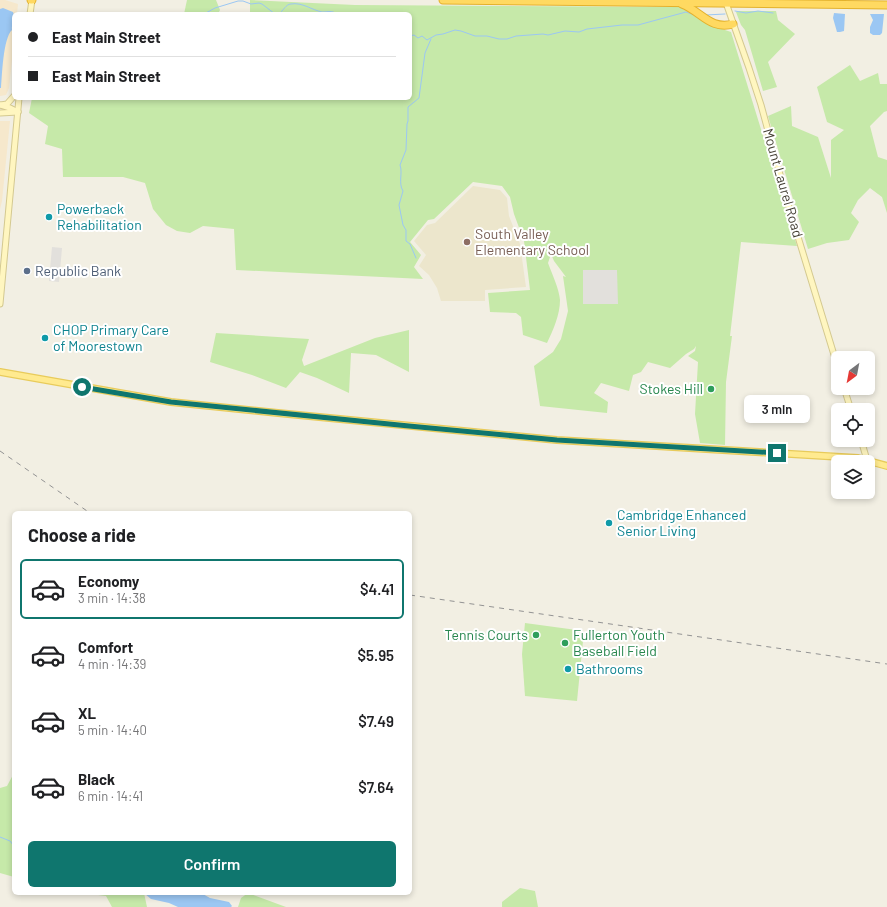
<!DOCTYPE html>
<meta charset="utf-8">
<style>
:root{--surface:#fff;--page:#f6f6f6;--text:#202124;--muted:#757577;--line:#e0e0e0;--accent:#0f766e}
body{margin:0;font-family:Barlow,sans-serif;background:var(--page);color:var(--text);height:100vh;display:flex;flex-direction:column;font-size:15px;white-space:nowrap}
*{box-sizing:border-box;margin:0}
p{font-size:13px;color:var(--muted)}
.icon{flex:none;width:22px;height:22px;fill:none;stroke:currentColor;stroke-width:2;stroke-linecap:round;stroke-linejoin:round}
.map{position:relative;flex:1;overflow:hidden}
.drawer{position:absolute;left:12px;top:511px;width:400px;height:384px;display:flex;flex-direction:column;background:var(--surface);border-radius:6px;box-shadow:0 2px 6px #0003}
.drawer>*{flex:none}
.guide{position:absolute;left:12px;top:12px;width:400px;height:88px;border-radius:6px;box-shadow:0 2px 6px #0003;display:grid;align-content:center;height:88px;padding:0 16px;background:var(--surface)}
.needle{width:26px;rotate:212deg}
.fabs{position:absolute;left:831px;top:351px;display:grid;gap:8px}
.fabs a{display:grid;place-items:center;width:44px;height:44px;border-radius:6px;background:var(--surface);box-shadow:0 2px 6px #0003;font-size:20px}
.end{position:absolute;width:18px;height:18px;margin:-9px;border:5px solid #0f766e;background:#fff;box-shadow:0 0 0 2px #fff}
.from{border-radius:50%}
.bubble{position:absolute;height:28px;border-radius:6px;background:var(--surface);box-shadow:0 2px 6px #0003;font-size:13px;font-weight:600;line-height:28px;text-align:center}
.guide b{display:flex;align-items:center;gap:14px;height:38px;font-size:15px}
.guide b+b{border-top:1px solid var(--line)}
.guide i{width:10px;height:10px;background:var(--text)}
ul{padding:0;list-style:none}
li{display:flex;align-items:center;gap:12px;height:60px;margin:0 8px 6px;padding:0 8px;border:2px solid transparent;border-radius:6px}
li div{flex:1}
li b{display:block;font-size:15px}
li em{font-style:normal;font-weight:600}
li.selected{border-color:var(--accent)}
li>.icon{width:36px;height:36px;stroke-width:1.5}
h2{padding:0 16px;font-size:18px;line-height:48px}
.action{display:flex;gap:8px;margin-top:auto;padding:8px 16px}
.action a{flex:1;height:46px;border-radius:6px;background:var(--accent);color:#fff;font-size:16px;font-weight:600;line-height:46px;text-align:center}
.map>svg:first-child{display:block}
.commercial{fill:#f6e8cc}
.education{fill:#ece6cc}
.green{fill:#c6e9a9}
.parking{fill:#e2e0dc}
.water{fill:#9bc7f3}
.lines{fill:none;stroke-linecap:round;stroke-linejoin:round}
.stream{stroke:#9bc7f3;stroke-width:1}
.secondary-casing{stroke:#d4c990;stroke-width:7}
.primary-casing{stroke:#e8cb5b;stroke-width:8}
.highway-casing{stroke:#e3b12c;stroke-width:9}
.secondary{stroke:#fff6c0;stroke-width:5}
.primary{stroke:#ffea8f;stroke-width:5.5}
.highway{stroke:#ffd961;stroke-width:7}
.rail{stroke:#939393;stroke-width:1;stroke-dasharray:5 5;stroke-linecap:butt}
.route{stroke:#0f766e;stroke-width:5}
.culture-dot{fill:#0f9aa8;stroke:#fff;stroke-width:1.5}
.education-dot{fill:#8d6e63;stroke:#fff;stroke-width:1.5}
.service-dot{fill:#5c6f8a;stroke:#fff;stroke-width:1.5}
.leisure-dot{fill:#2e9e5b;stroke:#fff;stroke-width:1.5}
.labels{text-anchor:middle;stroke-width:4;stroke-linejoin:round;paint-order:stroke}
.street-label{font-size:14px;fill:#443f33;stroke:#fff}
.culture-label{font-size:14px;fill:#0d838f;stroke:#fff;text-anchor:start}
.education-label{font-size:14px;fill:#785e54;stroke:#fff;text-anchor:start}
.service-label{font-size:14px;fill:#4e5e75;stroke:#fff;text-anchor:start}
.leisure-label{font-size:14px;fill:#27864d;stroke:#fff;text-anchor:end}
</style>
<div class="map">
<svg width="887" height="907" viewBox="0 0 887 907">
<rect width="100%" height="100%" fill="#f2efe3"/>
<!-- commercial -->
<g class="commercial">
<polygon points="0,0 5,0 18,4 17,14 14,14 14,41 9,88 6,95 0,96"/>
<polygon points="0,121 10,121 2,201 0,209"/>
</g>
<!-- education -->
<polygon class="education" points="473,186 500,190 507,198 509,216 520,244 526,287 485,290 485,301 441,301 437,288 429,275 419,266 426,255 414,241 427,225 435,223"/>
<!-- green -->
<g class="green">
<polygon points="187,0 216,0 220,10 218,14 184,14"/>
<path d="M250 0 355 5 680 7 707 24 731 32 797 246 741 242 730 336H732L726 382 725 445 700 443 695 414 698 362 688 356 695 351 696 346 694 349 686 354 670 368 648 362 641 372 633 375 629 391 601 383 594 393 608 402 607 413 540 406 534 366 553 352 561 339 568 311 563 276 566 277 554 261 551 254 548 263C552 274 559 288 560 300 560 315 553 330 547 343L523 335 521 317 516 313 490 312 488 293 530 290 524 241 514 214 510 197 502 186 473 182 434 219 428 220 410 242 421 255 414 267 423 279 236 270 234 229 203 226 190 233 177 231 166 225 153 209 145 183 123 177H63L62 149 45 144 48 126 29 113 32 98H410V14H250Z"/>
<polygon points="738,11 776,11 778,20 795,34 768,62 777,87 763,91 745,30 741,25 736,12"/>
<polygon points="850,65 860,81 878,73 880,84 887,84 887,111 884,112 870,126 878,157 887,160 887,213 882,197 870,188 858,200 851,213 859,222 849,240 827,243 808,249 768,116 791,106 792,126 818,137 831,178 831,140 844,130 827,122 817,87"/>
<polygon points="409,330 409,372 376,355 351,353 349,393 317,378 300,372 286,388 252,375 210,362 216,333 309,339 302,360 304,366 375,338"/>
<polygon points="525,623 584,631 577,701 525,696 522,654"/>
<polygon points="14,773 14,877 0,873 0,788 7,786"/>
<polygon points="520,888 535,891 538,907 502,907 502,902"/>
<polygon points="82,893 144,893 147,907 112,907 106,896"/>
<polygon points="248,893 286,907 238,907 241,898"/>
</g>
<!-- parking -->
<g class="parking">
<polygon points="52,247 62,248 59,282 49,281"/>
<polygon points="583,270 617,270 618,304 583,304"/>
</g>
<!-- water -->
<g class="water">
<path d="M3 8 13 12C16 19 11 24 12 30 3 38 2 77 1 88H0V9Z"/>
<polygon points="834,13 845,14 844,31 840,32 837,32 833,18"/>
<polygon points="870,14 884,14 882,33 880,35 873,35 870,33 870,27 873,20"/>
<polygon points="144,893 201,893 210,898 229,902 232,906 231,907 178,907 169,903 151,899"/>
</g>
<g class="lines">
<!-- stream -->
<g class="stream">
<polyline points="735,11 746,13 758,11 773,13"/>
<polyline points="204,14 215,8 238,1 243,1 251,4 259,3 262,4 275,14"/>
<path d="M279 14C283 11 286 4 291 4 302 2 312 10 322 12 328 12 332 10 337 14"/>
<polyline points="706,15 725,14"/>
<polyline points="410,36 414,35 418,38 422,36 427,40 436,35 443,34 455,30 461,31 475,36 487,36 499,39 507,39 516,36 543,34 548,35 565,31 579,32 587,29 622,25 638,25 686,12 697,16"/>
<path d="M416 258 410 244 406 241V230L403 225 399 205 403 191C398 183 403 173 400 165L406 150 407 124 408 121V107L419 98 425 53 431 39"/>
<polyline points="0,837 10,841 14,846"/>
</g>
<!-- secondary casing -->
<g class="secondary-casing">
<g id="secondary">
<polyline points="725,0 749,68 761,105 788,204 838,368"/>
<polyline points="30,14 32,0"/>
<polyline points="0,105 10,108 18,112"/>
<polyline points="0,105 7,104 14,96"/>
<polyline points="0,113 18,112"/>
<polyline points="0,304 19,98"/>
<polyline points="844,388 851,410"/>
<polyline points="861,440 867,460"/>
</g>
</g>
<!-- primary casing -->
<g class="primary-casing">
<polyline id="primary" points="0,372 171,402 278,413 557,440 858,458 887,466"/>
</g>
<!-- highway casing -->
<g class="highway-casing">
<g id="highway">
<polyline points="31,0 32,0"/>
<polyline points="443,0 887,5"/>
<path d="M682 4C702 12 710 30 733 24"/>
</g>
</g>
<!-- secondary -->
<use href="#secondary" class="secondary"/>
<!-- primary -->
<use href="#primary" class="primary"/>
<!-- highway -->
<use href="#highway" class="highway"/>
<!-- rail -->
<g class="rail">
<polyline points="0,451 90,513"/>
<polyline points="410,595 887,664"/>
</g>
</g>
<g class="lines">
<!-- route -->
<polyline class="route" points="82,387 171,402 409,426 557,440 777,453"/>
</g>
<!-- markers -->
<g class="culture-dot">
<circle cx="49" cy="217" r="4"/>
<circle cx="45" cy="338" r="4"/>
<circle cx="609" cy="523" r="4"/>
<circle cx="568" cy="669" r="4"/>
</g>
<circle class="education-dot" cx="467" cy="242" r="4"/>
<circle class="service-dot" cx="27" cy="271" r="4"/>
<g class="leisure-dot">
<circle cx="711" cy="389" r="4"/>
<circle cx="536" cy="635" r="4"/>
<circle cx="565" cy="643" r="4"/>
</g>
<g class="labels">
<!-- street labels -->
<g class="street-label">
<text transform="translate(783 183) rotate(74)" y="5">Mount Laurel Road</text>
</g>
<!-- culture labels -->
<g class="culture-label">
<text x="57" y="214">Powerback<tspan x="57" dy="16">Rehabilitation</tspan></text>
<text x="53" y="335">CHOP Primary Care<tspan x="53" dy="16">of Moorestown</tspan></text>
<text x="617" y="520">Cambridge Enhanced<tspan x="617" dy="16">Senior Living</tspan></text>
<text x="576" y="674">Bathrooms</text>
</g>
<!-- education labels -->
<g class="education-label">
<text x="475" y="239">South Valley<tspan x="475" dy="16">Elementary School</tspan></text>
</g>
<!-- service labels -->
<g class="service-label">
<text x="35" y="276">Republic Bank</text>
</g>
<!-- leisure labels -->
<g class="leisure-label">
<text x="703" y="394">Stokes Hill</text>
<text x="528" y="640">Tennis Courts</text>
<text x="573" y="640" text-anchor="start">Fullerton Youth<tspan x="573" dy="16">Baseball Field</tspan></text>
</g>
</g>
</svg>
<div class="fabs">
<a><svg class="needle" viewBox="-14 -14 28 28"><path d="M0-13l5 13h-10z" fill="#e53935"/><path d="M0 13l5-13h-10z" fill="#757577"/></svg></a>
<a><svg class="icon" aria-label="locate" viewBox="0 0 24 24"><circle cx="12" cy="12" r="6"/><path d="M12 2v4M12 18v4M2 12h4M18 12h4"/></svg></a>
<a><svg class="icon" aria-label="layers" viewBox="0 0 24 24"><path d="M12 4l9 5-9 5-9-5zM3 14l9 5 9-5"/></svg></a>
</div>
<i class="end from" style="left:82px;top:387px"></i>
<i class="end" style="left:777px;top:453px"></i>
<div class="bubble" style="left:744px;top:395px;width:66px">3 min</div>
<div class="guide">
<b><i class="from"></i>East Main Street</b>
<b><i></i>East Main Street</b>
</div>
<section class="drawer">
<h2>Choose a ride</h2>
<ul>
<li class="selected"><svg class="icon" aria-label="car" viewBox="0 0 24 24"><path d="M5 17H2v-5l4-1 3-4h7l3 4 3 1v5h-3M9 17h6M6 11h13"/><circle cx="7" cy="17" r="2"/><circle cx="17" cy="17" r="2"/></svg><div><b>Economy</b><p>3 min · 14:38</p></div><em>$4.41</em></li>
<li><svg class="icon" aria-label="car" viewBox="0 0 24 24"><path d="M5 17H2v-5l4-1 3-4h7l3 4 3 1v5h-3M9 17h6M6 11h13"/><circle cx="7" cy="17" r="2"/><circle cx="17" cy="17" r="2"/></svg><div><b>Comfort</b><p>4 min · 14:39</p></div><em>$5.95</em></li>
<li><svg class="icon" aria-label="car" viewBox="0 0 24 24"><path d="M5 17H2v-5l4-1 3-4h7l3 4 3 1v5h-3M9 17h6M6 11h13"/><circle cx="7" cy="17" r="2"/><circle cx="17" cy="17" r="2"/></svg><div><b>XL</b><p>5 min · 14:40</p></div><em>$7.49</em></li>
<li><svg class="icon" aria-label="car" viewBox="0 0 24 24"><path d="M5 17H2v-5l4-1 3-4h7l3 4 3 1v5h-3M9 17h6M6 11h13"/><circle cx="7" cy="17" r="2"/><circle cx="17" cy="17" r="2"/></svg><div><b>Black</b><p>6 min · 14:41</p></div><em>$7.64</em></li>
</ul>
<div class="action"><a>Confirm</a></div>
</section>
</div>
